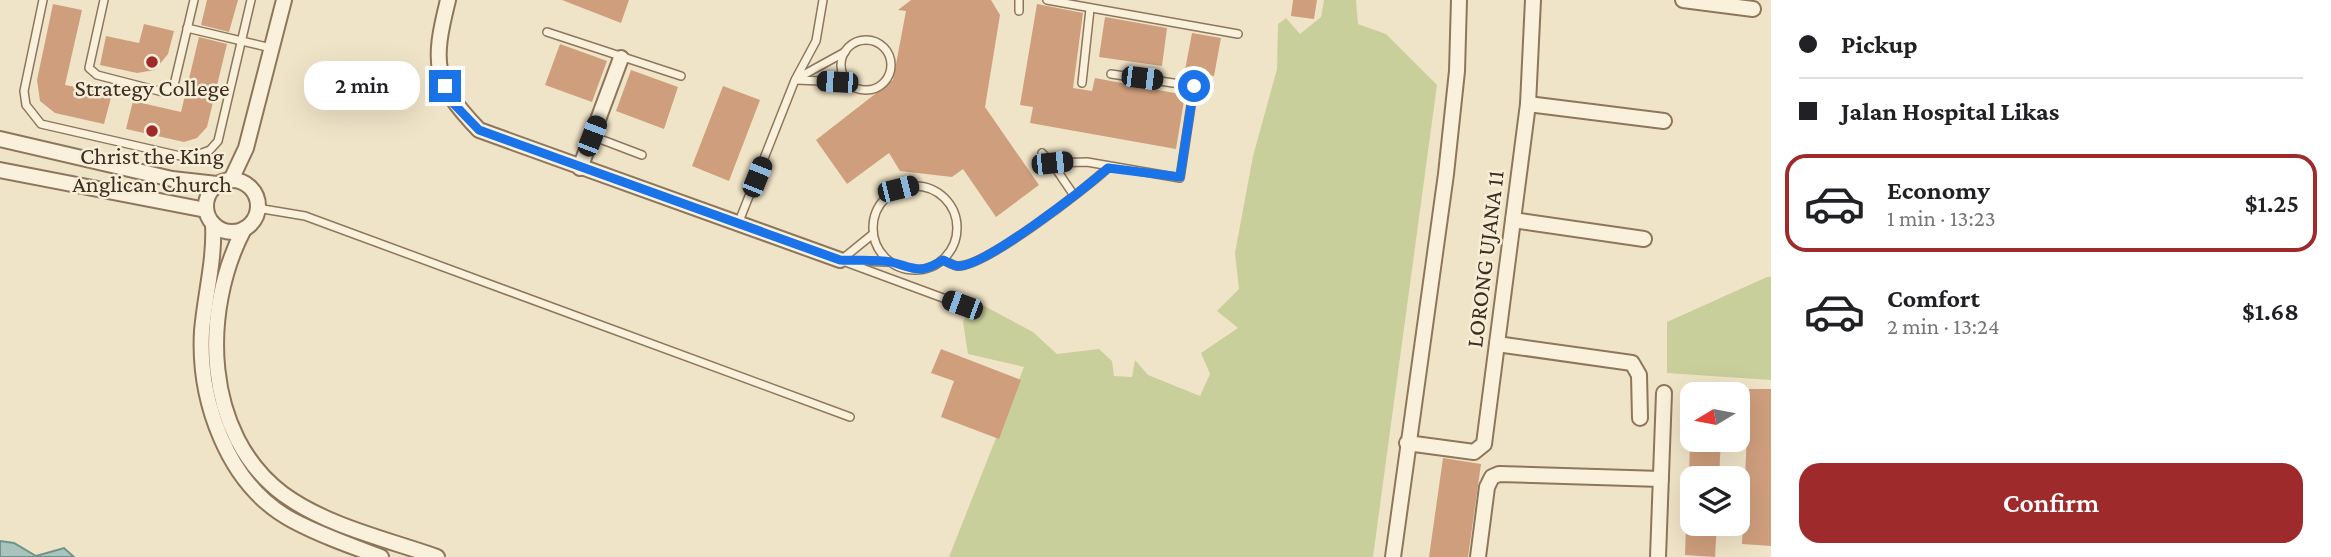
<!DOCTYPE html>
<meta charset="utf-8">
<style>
:root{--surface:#fff;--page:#f6f6f6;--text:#202124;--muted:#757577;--line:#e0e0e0;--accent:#9e2a2b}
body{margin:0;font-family:"Crimson Pro",serif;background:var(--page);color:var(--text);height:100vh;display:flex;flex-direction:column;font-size:26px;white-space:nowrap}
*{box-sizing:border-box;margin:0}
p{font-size:23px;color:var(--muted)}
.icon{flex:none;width:38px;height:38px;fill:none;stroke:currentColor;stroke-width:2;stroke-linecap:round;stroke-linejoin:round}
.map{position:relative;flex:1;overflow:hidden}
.drawer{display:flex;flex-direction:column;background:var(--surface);width:560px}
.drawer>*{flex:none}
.hud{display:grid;align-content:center;height:154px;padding:0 28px;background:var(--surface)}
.needle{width:46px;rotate:260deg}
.fabs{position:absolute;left:1680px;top:382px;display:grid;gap:14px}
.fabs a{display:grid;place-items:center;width:70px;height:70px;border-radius:14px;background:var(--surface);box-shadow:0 7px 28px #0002;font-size:35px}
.end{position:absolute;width:32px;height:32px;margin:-16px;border:9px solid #1a73e8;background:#fff;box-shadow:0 0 0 4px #fff}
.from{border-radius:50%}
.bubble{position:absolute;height:49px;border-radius:21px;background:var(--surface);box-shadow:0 7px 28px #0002;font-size:23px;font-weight:600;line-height:49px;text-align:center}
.car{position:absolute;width:21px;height:42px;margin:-21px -10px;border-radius:9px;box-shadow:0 0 5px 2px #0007;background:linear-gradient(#222 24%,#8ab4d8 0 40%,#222 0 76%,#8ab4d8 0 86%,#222 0)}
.hud b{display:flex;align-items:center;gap:24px;height:66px;font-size:26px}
.hud b+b{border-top:2px solid var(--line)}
.hud i{width:18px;height:18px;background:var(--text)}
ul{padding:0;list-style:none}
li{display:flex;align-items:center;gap:21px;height:98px;margin:0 14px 10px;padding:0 14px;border:4px solid transparent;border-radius:21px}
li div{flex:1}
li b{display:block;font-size:26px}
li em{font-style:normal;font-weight:600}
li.current{border-color:var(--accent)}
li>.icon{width:63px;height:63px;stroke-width:1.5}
.cta{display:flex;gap:14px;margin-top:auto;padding:14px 28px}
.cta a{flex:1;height:80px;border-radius:21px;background:var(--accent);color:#fff;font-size:28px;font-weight:600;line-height:80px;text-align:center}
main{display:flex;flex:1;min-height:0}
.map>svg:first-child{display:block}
.green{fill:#c9cf9b}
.water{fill:#a9c4bc;stroke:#6f938a;stroke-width:2}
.building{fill:#cf9f7d}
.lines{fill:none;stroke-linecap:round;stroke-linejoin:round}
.lane-casing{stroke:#8d765c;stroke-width:10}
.street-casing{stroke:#8d765c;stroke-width:18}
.lane{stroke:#faf1dc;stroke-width:7}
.street{stroke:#faf1dc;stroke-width:14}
.route{stroke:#1a73e8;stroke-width:9}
.poi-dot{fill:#9e2a2b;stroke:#f7eed8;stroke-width:2.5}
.labels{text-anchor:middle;stroke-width:5;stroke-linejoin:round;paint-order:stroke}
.poi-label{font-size:24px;fill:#3d2e20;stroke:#f7eed8}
.street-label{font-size:24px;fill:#3d2e20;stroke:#f7eed8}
</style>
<main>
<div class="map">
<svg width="1771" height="557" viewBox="0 0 1771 557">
<rect width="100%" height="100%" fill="#f0e4c8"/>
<!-- green -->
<g class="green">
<polygon points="1324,0 1356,0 1358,24 1386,34 1437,85 1373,557 949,557 1024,367 968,354 963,322 973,300 1033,332 1057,354 1099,349 1112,361 1114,376 1132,377 1135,360 1148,375 1200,396 1210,374 1201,353 1238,328 1217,311 1239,289 1235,253 1253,156 1277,69 1278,24 1286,18 1300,34 1321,17"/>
<polygon points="1767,277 1771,277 1771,380 1667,373 1667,322"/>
</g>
<!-- water -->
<polygon class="water" points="0,541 14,543 36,556 64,548 74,557 0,557"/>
<!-- building -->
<g class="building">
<polygon points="207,0 238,0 229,32 201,25"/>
<polygon points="562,0 629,0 621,23"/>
<polygon points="911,0 991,0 1000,15 985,107 1039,185 996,217 963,169 952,177 900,171 889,153 847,184 816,140 893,80 906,11 898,10"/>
<polygon points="1293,0 1317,0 1314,19 1291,16"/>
<polygon points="53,4 82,10 65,85 112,94 104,124 55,113 40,101 37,80"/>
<polygon points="1037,4 1083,13 1073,88 1092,91 1095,78 1185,95 1176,149 1030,123 1033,107 1020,105"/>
<polygon points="1105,17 1167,28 1162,66 1099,57"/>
<polygon points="144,24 174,31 168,54 155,70 137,73 100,65 106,36 139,43"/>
<polygon points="1192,33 1221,38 1214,76 1185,70"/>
<polygon points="199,37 227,44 207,127 197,138 184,142 126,129 133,101 181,112"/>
<polygon points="560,44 607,61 592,102 545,85"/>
<polygon points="631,70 678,87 664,129 616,111"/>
<polygon points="723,86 760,100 729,181 692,166"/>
<polygon points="941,349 1021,380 999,439 941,417 954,381 931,373"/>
<polygon points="1749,389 1771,389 1771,546 1742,544"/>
<polygon points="1690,439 1721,439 1719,478 1689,478"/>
<polygon points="1443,458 1481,464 1468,557 1429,557"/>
<polygon points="1686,523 1717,523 1715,557 1685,555"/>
</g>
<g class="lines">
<!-- lane casing -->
<g class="lane-casing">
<g id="lane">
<polyline points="43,0 24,91 26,105 41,124 189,158 210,150 218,141 251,0"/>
<polyline points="104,0 89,68 97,75 163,92 174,85 194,0"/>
<polyline points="1047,0 1238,34"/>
<polyline points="1019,11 1019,0"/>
<polyline points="187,28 271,48"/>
<polyline points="547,32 681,76"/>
<circle cx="866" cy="65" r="25"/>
<polyline points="796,79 845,52"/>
<polyline points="796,80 848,82"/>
<polyline points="1082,83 1090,9"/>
<polyline points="592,136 642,155"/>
<polyline points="1042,153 1052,163"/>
<circle cx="915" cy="228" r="42"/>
<polyline points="1073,194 1052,163 1087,162 1180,178 1194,86 1111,74"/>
<polyline points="257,208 305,216 850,417"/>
<polyline points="738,224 795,80 816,41 823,0"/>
<polyline points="840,260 962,305"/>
<polyline points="841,260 873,234"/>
<path d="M943 260C948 262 953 266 958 266 985 267 1085 189 1108 168"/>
<polyline points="849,261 890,262"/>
</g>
</g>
<!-- street casing -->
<g class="street-casing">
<g id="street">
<path d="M448 0C432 64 433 82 479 130L840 260"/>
<polyline points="1683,0 1753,9"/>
<polyline points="1528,104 1664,121"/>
<polyline points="0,139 172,179 217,184"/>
<polyline points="580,168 621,58"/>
<polyline points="0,170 206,210"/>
<polyline points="231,180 246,148 284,0"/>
<circle cx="232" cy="206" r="26"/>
<polyline points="1513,220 1644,239"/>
<path d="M213 224C215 260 205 295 202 331 198 400 227 485 292 520 320 535 351 546 381 557"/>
<path d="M244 229C201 311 203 434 283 494 327 526 386 539 437 557"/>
<polyline points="1497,344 1632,363 1639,375 1640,418"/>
<polyline points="1407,443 1474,452 1484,444 1528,104 1533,0"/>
<polyline points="1393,557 1446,174 1457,71 1459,0"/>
<polyline points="1478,557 1487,487 1492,477 1499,474 1661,479"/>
<polyline points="1658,557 1664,393"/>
</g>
</g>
<!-- lane -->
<use href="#lane" class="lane"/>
<!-- street -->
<use href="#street" class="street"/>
</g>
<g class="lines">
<!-- route -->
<path class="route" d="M445 86 453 103 479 130 840 260C856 261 875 259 891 262 915 268 919 275 943 260 948 262 953 266 958 266 985 267 1085 188 1108 168L1180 177 1194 86"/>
</g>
<!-- markers -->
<g class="poi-dot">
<circle cx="152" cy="62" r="7"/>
<circle cx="152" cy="131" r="7"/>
</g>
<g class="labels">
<!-- poi labels -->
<g class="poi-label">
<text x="152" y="96">Strategy College</text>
<text x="152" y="164">Christ the King<tspan x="152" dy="28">Anglican Church</tspan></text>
</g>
<!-- street labels -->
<g class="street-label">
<text transform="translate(1485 259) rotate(-83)" y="8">LORONG UJANA 11</text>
</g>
</g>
</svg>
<div class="fabs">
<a><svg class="needle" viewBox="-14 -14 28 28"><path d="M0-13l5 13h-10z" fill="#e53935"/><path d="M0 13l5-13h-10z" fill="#757577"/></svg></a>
<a><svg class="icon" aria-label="layers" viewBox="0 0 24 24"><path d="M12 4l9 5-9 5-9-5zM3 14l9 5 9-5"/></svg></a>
</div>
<i class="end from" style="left:1194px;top:86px"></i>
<i class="end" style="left:445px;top:86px"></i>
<div class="bubble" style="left:304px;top:61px;width:116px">2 min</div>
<i class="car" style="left:1142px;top:78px;rotate:97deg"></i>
<i class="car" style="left:837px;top:82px;rotate:273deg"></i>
<i class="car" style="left:592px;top:136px;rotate:21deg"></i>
<i class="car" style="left:1052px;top:163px;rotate:84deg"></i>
<i class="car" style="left:757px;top:177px;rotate:22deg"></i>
<i class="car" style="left:898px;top:189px;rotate:76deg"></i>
<i class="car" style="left:962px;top:305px;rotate:290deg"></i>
</div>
<section class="drawer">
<div class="hud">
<b><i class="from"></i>Pickup</b>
<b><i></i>Jalan Hospital Likas</b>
</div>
<ul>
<li class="current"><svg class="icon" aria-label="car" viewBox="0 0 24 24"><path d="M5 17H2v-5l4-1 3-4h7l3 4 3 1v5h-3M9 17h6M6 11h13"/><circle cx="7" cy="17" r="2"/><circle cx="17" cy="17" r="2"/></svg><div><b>Economy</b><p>1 min · 13:23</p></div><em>$1.25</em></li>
<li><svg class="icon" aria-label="car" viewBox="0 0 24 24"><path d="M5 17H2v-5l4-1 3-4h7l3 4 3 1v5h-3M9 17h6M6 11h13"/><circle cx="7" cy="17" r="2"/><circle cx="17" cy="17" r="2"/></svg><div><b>Comfort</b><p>2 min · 13:24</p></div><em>$1.68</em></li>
</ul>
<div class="cta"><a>Confirm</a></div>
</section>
</main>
